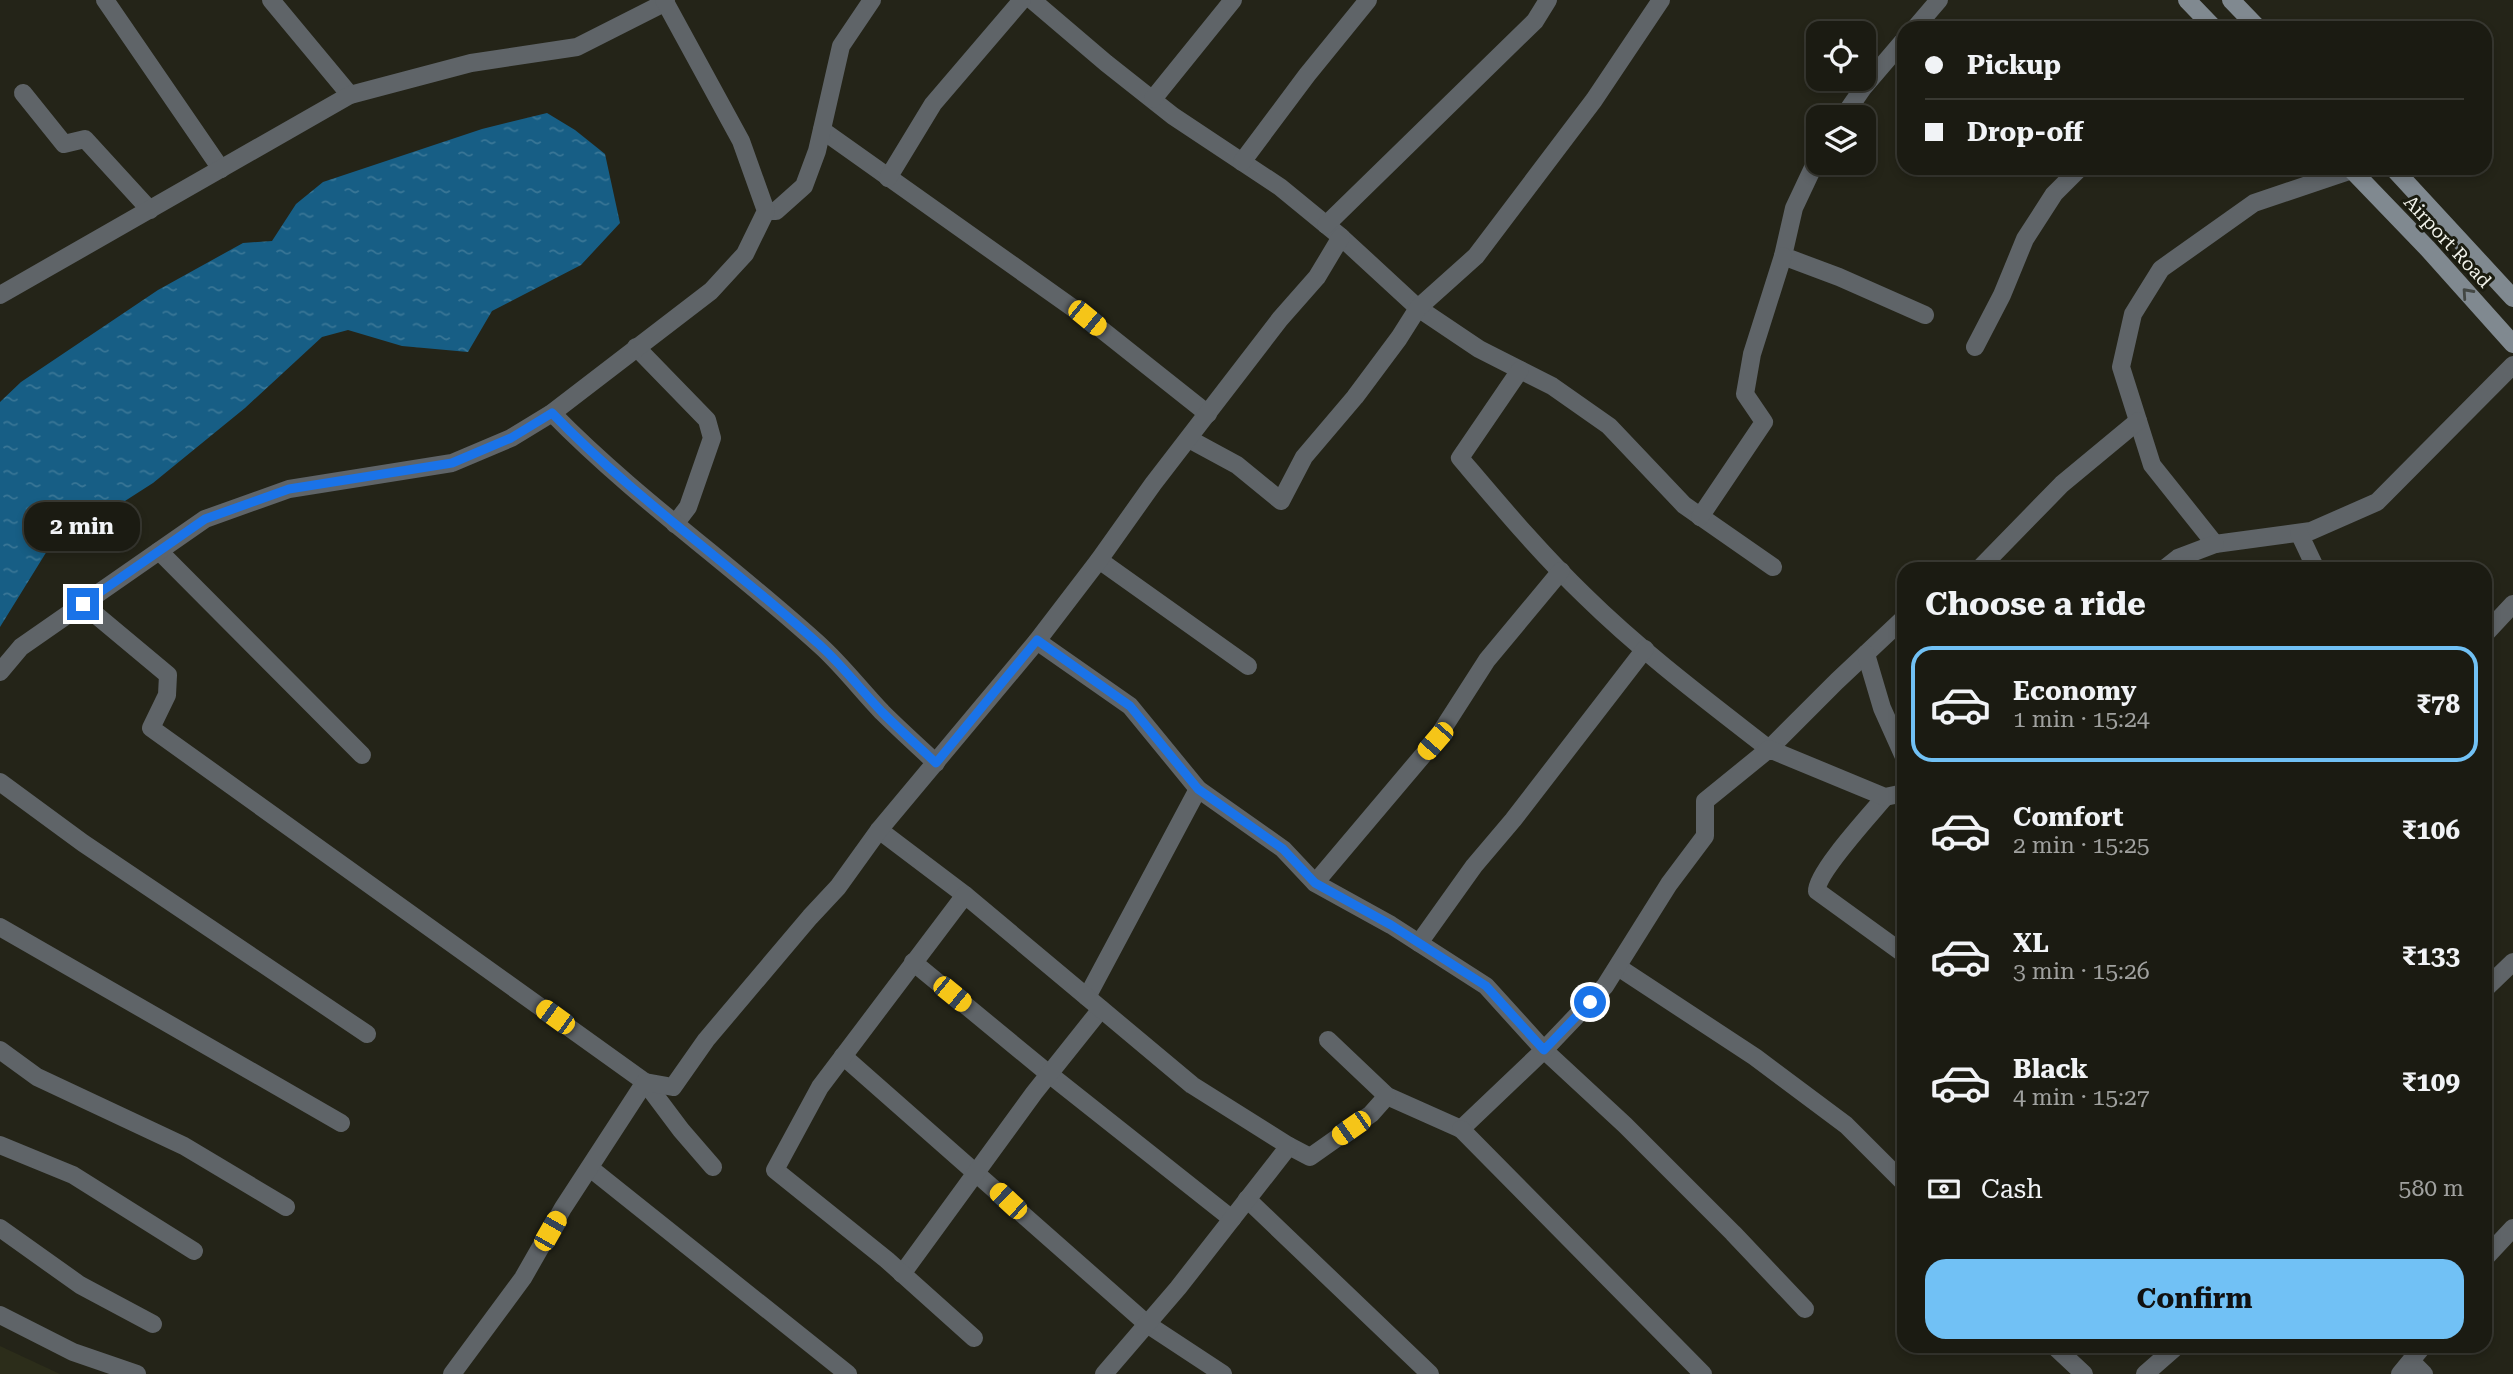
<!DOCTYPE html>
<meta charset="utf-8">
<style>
:root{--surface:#1b1b12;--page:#282820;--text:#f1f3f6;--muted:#a0a19f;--line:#393932;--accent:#71c1f5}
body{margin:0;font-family:"Roboto Serif",serif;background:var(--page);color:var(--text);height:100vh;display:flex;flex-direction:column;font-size:26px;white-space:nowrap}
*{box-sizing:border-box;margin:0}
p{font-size:23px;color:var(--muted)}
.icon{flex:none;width:38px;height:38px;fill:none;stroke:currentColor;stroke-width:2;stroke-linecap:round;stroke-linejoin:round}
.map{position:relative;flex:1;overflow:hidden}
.sheet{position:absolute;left:1897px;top:562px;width:595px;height:791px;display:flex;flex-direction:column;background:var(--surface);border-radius:21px;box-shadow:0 4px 10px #0003,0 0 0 2px var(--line)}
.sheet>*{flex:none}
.banner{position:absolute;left:1897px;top:21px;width:595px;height:154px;border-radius:21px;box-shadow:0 4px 10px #0003,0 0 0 2px var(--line);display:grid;align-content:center;height:154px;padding:0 28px;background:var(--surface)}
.controls{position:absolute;left:1806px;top:21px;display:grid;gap:14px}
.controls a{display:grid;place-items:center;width:70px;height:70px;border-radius:14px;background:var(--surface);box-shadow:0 4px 10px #0003,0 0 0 2px var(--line);font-size:35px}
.end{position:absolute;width:32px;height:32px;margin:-16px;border:9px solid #1a73e8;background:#fff;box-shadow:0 0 0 4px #fff}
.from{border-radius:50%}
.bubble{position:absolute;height:49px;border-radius:21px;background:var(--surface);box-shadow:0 4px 10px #0003,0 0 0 2px var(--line);font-size:23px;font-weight:700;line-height:49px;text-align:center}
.car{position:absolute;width:21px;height:42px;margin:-21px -10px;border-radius:9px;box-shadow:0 0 5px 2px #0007;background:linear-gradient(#f5c518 24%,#345 0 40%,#f5c518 0 76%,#345 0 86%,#f5c518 0)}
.banner b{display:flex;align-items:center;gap:24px;height:66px;font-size:26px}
.banner b+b{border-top:2px solid var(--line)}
.banner i{width:18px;height:18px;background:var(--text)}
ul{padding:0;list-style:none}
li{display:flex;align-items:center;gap:21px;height:116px;margin:0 14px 10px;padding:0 14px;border:4px solid transparent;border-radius:21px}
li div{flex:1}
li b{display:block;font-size:26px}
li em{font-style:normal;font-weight:700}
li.selected{border-color:var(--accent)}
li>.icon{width:63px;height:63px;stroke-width:1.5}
h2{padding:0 28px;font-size:32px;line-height:84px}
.pay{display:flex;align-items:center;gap:18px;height:77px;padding:0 28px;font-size:26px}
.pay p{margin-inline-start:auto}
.primary-button{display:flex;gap:14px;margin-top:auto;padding:14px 28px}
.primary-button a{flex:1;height:80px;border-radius:21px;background:var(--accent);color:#111;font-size:28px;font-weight:700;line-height:80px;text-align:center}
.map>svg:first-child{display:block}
.built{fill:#2c2d1a}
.water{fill:url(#water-ripples)}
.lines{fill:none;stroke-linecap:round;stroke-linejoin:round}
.street{stroke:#5f6468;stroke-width:18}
.secondary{stroke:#808990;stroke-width:18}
.oneway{stroke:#434743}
.route{stroke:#1a73e8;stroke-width:9}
.labels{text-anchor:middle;stroke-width:6;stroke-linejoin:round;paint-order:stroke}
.street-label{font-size:19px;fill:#f1f2ea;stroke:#1a1b0f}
</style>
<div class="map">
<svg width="2513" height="1374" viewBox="0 0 2513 1374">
<defs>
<pattern id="water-ripples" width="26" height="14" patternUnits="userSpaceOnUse" patternTransform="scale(1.75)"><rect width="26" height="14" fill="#175e85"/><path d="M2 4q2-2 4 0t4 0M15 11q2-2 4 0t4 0" fill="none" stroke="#397696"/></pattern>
</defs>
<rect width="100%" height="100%" fill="#242418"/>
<!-- built -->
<polygon class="built" points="0,1346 60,1374 0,1374"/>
<!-- water -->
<polygon class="water" points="547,113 575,130 605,154 620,223 581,265 492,311 468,352 402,346 348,330 322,337 245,408 153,483 47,551 0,627 0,402 21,382 158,290 243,243 272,241 296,204 323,182 482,129"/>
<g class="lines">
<!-- street -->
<g class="street">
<polyline points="105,0 221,169"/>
<polyline points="271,0 350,95"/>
<polyline points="1032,0 1106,63 1173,116 1280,187 1341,237 1418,308 1479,349 1552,386 1609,426 1684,505 1773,567"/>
<polyline points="1915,28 1939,0"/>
<polyline points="23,93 64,144 85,139 150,210"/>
<polyline points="1153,99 1233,0"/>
<polyline points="1843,117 1863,88 1904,40"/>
<polyline points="822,130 1087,318 1208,414"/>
<polyline points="1818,157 1794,208 1783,256 1839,277 1925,315"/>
<polyline points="1242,162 1307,75 1368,0"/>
<polyline points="2352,170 2254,203 2161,269 2133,314 2121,367 2152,465 2215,544 2311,531 2377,502 2513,365"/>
<polyline points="888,178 933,104 1022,0"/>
<polyline points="766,211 776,211 804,186 817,151 841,46 872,0"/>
<polyline points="1326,225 1535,21 1548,0"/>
<polyline points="0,295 350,95 471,63 577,47 666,2"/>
<polyline points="636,347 707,420 712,438 688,507 675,524"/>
<polyline points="1975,347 2002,295 2025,239 2054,194 2080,168"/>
<path d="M1520 370 1460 458C1500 505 1540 553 1585 596 1642 652 1706 700 1769 749L1837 681 1904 618"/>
<path d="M552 413C636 499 736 568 824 649 845 669 862 691 882 712 899 729 918 746 936 763"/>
<polyline points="1189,439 1237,465 1281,501 1304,457 1355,397 1399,338 1418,308 1476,256 1594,100 1661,0"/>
<polyline points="1700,517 1764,422 1745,394 1752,354 1783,256"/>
<polyline points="2299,533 2316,569"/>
<polyline points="159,551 362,755"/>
<polyline points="1099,560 1248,666"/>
<polyline points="1979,569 2062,484 2138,421"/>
<polyline points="2164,569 2178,558 2215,544"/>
<polyline points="83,604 168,675 167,695 151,728 645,1082 681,1130 713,1167"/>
<polyline points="2485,634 2513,604"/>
<polyline points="1037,641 1130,706 1198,789 1283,849 1315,883 1391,925 1486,986 1544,1050 1625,1125 1733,1233 1805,1309"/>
<polyline points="1866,654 1882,708 1904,757"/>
<polyline points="0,672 21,647 205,519 289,489 452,463 511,438 552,413 711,291 745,254 766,211 741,141 664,0"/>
<polyline points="0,782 83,843 367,1034"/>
<path d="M1885 797C1871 814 1816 873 1817 891L1904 954"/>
<polyline points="879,830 965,895"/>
<polyline points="1315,883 1435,741 1487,660 1561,571"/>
<polyline points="0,927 341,1123"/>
<polyline points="1419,943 1474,866 1513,820 1645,649"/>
<polyline points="913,962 1049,1074 1232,1219"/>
<polyline points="1618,967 1755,1057 1846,1125 1904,1183"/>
<polyline points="2485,989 2513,962"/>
<polyline points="1087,997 1198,789"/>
<polyline points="1328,1040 1387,1096 1461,1129 1544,1050 1605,986 1669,884 1705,836 1705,801 1769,749 1885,797 1904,793"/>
<polyline points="0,1050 37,1077 184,1146 286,1207"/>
<polyline points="843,1056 1147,1324 1223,1374"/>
<polyline points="1461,1129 1703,1374"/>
<polyline points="0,1145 73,1175 194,1251"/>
<polyline points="1289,1146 1310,1157 1371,1114 1387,1096"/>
<polyline points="590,1168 848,1374"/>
<polyline points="1247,1199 1430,1374"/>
<polyline points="0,1228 80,1285 153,1324"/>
<polyline points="2485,1258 2513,1228"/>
<polyline points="902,1274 1034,1093 1101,1009"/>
<polyline points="0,1315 73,1352 137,1374"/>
<polyline points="974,1338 887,1260 775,1170 820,1087 965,895 1192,1085 1289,1146 1178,1288 1104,1374"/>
<polyline points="2054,1346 2084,1374"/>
<polyline points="2411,1361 2424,1374"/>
<polyline points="452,1374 523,1278 563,1208 645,1082 673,1087 706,1040 810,917 838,887 879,830 1037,641 1099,560 1153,484 1280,319 1317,277 1341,237"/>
<polyline points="2145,1374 2177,1346"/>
<polyline points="2400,1374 2423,1346"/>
</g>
<!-- secondary -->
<g class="secondary">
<polyline points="2187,0 2214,28"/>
<polyline points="2231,0 2258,28"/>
<polyline points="2350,168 2428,249 2513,344"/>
<polyline points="2393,168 2513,298"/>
</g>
</g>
<!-- one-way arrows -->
<defs><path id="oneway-chevron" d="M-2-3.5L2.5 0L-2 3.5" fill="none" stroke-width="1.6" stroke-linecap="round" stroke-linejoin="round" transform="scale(1.75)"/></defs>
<use class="oneway" href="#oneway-chevron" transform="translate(2467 293) rotate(-132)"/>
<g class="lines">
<!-- route -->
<path class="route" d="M83 604 205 519 289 489 452 463 511 438 552 413C636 500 736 568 824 649 845 669 862 691 882 712 899 729 918 746 936 763L1037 640 1130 706 1198 789 1283 849 1315 883 1391 925 1486 986 1544 1050 1590 1002"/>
</g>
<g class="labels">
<!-- street labels -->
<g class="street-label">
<text transform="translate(2448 241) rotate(47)" y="7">Airport Road</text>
</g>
</g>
</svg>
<div class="controls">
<a><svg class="icon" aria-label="locate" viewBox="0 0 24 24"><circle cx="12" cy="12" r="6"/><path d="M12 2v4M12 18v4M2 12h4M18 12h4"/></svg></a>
<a><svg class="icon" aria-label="layers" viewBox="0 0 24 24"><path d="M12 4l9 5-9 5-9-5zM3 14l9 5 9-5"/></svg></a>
</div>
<i class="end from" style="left:1590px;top:1002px"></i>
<i class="end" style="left:83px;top:604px"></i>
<div class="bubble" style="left:24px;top:502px;width:116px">2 min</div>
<i class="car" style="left:1087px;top:318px;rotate:129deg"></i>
<i class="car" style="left:1435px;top:741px;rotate:221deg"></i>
<i class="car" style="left:952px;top:994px;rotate:129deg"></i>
<i class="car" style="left:555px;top:1017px;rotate:306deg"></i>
<i class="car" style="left:1351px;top:1128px;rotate:235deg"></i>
<i class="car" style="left:1008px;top:1201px;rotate:313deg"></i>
<i class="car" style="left:550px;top:1231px;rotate:30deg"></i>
<div class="banner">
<b><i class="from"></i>Pickup</b>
<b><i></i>Drop-off</b>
</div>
<section class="sheet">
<h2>Choose a ride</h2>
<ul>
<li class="selected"><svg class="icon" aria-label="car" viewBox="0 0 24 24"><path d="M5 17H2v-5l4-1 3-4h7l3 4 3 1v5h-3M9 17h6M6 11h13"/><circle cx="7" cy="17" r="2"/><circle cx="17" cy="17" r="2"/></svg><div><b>Economy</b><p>1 min · 15:24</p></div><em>₹78</em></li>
<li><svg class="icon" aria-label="car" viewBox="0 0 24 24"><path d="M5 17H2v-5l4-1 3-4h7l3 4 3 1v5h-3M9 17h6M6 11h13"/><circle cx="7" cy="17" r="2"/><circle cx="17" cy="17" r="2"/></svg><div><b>Comfort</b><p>2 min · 15:25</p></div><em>₹106</em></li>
<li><svg class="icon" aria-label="car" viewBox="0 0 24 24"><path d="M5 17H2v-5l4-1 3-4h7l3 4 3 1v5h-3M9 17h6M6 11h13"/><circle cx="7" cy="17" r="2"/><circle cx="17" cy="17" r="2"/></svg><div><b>XL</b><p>3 min · 15:26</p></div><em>₹133</em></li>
<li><svg class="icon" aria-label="car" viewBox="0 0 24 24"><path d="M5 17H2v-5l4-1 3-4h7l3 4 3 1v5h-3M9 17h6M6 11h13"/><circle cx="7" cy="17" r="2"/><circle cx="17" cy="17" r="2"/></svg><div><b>Black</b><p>4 min · 15:27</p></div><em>₹109</em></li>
</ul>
<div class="pay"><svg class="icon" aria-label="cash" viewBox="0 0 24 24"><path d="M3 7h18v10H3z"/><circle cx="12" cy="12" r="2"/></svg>Cash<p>580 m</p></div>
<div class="primary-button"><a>Confirm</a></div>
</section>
</div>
